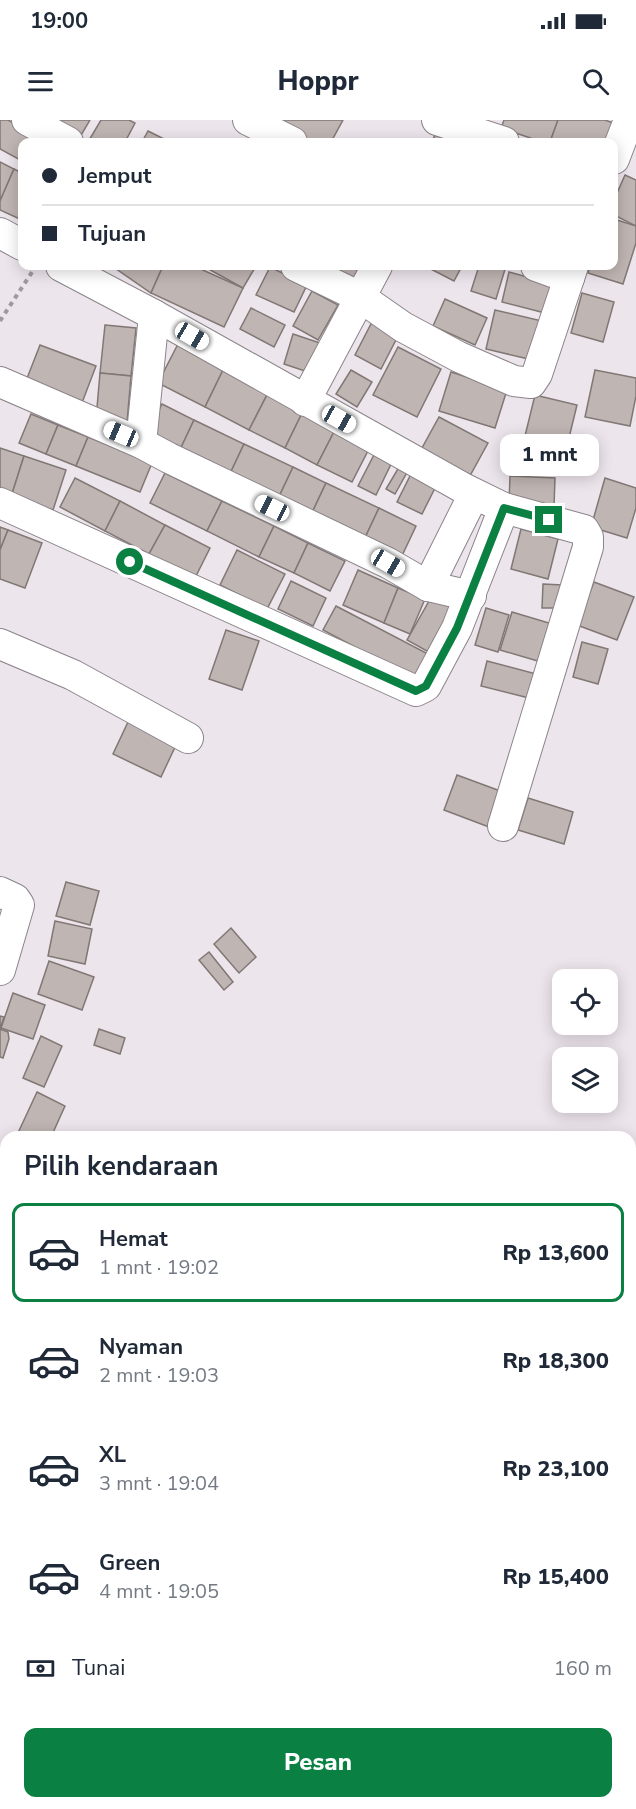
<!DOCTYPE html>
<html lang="id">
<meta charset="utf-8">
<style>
:root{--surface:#fff;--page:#f2f2f3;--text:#1f2937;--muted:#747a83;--line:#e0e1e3;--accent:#0b8043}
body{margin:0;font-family:"Nunito Sans",sans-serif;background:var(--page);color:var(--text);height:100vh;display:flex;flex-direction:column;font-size:22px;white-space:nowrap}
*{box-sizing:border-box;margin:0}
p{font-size:20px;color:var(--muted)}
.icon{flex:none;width:33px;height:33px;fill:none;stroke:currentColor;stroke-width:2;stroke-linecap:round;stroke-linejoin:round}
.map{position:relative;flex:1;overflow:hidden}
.details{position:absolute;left:0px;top:1011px;width:636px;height:678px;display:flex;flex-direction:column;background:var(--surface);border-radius:18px 18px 0 0;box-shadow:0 3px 15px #0003}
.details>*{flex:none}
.top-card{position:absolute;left:18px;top:18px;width:600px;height:132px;border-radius:12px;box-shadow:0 3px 15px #0003;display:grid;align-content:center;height:132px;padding:0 24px;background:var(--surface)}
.buttons{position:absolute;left:552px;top:849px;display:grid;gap:12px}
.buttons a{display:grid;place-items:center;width:66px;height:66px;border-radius:12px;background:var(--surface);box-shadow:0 3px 15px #0003;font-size:30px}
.end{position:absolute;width:27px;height:27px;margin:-14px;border:8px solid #0b8043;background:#fff;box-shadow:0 0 0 3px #fff}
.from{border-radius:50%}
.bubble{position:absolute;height:42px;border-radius:12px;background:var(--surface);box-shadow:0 3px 15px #0003;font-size:20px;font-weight:800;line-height:42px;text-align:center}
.car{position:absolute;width:18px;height:36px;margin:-18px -9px;border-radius:8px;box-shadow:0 0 4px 2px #0007;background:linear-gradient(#fff 24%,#345 0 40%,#fff 0 76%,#345 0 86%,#fff 0)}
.top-card b{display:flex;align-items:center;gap:21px;height:57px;font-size:22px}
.top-card b+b{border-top:2px solid var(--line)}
.top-card i{width:15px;height:15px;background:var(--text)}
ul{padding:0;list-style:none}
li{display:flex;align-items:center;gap:18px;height:99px;margin:0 12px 9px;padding:0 12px;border:3px solid transparent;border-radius:12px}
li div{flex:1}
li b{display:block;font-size:22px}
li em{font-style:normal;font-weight:800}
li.active{border-color:var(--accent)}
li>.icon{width:54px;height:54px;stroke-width:1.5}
h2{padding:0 24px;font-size:27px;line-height:72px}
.pay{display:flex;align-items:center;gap:15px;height:66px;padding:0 24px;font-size:22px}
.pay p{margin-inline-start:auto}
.cta{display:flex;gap:12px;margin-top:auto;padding:12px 24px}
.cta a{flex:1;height:69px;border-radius:12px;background:var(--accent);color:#fff;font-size:24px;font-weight:800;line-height:69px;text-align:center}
.status{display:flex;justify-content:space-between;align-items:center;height:42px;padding:0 30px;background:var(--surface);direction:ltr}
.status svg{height:16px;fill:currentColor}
header{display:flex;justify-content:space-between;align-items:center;height:78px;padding:0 24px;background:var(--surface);font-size:27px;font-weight:800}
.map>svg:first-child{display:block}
.green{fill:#edc7e9}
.building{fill:#bfb5b2;stroke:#817875;stroke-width:1.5}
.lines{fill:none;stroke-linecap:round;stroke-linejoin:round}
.minor-casing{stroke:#8b848a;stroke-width:32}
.path{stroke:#9f999e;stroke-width:4;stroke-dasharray:4.5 4.5;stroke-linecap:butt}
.minor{stroke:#fff;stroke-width:30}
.route{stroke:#0b8043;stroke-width:8}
</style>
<div class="status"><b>19:00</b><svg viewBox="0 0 49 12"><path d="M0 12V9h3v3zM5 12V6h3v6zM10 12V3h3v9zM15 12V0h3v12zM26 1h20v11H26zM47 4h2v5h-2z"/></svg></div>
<header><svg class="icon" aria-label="menu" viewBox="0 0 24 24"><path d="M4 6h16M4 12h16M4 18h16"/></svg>Hoppr<svg class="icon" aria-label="search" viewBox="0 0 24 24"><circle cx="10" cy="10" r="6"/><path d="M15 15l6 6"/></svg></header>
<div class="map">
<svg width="636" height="1689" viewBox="0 0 636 1689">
<rect width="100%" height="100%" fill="#ede5ec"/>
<!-- green -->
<polygon class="green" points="636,1047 636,1190 630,1182 630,1053"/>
<!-- building -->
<g class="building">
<polygon points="0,0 8,0 48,22 22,22 22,41 0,29"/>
<polygon points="51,0 90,0 80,17"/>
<polygon points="101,0 129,0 135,3 125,22 88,22"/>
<polygon points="278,0 343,0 331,22 302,22"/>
<polygon points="504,0 558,0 550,22 542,22 501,8"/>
<polygon points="558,0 605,0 616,4 609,22 550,22"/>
<polygon points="438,7 481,22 432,22"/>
<polygon points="148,11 170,22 142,22"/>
<polygon points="0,42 14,49 0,81"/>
<polygon points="14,49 22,53 22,100 0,90 0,81"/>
<polygon points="625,55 636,60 636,106 614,95 614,80"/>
<polygon points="614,99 636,106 636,123 623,164 588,153 590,146 614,146"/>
<polygon points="112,146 163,146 151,173"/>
<polygon points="163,146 194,146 243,168 224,207 151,173"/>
<polygon points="203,146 256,146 243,168"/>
<polygon points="332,146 360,146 353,159 331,148"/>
<polygon points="425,146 462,146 454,161"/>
<polygon points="479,146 506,146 496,179 471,171"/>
<polygon points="270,147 307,165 294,192 256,175"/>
<polygon points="509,152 557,165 549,194 502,182"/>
<polygon points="312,171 338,185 318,220 293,206"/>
<polygon points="582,173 614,182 603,222 571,213"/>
<polygon points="445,179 487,198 475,225 433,206"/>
<polygon points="251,188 285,205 274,227 240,209"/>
<polygon points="495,190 542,201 533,240 486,229"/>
<polygon points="374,198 400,212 381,249 355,235"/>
<polygon points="105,205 136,208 131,256 100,253"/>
<polygon points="293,214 320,223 311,253 284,244"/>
<polygon points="179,222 225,246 205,287 158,263"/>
<polygon points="40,225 96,246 80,288 24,266"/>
<polygon points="398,227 441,249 417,297 373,275"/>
<polygon points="225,246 270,269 249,310 205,287"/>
<polygon points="351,250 372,262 357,287 336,274"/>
<polygon points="595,250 636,258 636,276 630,306 585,297"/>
<polygon points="451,252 507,270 495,308 439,291"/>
<polygon points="100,253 131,256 127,302 96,299"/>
<polygon points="270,269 305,287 285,328 249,310"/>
<polygon points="535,275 577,285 566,330 524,320"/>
<polygon points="162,284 194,300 178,334 146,318"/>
<polygon points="305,287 338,304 317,345 285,328"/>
<polygon points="31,294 58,305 46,334 19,323"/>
<polygon points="439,297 488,323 466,363 417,337"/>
<polygon points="194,300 244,324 228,358 178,334"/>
<polygon points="338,304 373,321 352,362 317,345"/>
<polygon points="58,305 88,317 76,346 46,334"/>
<polygon points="88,317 152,343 140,372 76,346"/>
<polygon points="244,324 293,347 277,381 228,358"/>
<polygon points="0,328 24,336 11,377 0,373"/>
<polygon points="377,329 394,338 376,375 358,366"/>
<polygon points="24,336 66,350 53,390 11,377"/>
<polygon points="402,342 410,347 395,374 386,369"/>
<polygon points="293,347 326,363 310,397 277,381"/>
<polygon points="413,350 438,362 422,394 397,382"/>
<polygon points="165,353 222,381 207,411 150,383"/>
<polygon points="510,356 555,358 554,386 509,384"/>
<polygon points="75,358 120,381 105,411 60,387"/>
<polygon points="605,358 636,368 636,388 627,418 591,407"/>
<polygon points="326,363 379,388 363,422 310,397"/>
<polygon points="120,381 165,405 149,434 105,411"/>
<polygon points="222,381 274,406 259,437 207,411"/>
<polygon points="379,388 416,406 400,440 363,422"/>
<polygon points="165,405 210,428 195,458 149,434"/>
<polygon points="274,406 308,423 294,453 259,437"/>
<polygon points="0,407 8,410 0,430"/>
<polygon points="521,409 558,419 548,459 511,449"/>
<polygon points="8,410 42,423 25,468 0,459 0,430"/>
<polygon points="308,423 345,441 330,471 294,453"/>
<polygon points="237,430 285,454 267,489 220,465"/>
<polygon points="358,450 398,468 384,503 343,485"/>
<polygon points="291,461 326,478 313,506 278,489"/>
<polygon points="594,462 634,477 617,520 577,505"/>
<polygon points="543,464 562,465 561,488 542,488"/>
<polygon points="398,468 425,479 410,514 384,503"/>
<polygon points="433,474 460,489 434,535 407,520"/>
<polygon points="336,486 430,535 417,560 323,510"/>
<polygon points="486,488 509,495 498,532 475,525"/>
<polygon points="512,492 559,506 548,544 500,530"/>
<polygon points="226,510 259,521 242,570 209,559"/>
<polygon points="582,522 608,529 598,564 573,557"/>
<polygon points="487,541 540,555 533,579 481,566"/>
<polygon points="128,602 176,625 161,657 113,634"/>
<polygon points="457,655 503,672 489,707 444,690"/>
<polygon points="528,678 573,692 564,724 518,710"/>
<polygon points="66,762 99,771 90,805 56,796"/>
<polygon points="55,801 92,809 85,844 48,836"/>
<polygon points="231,808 256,837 239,853 214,824"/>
<polygon points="209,832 233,862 224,870 199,840"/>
<polygon points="49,841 94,857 82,890 38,874"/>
<polygon points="13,873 45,885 33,919 1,908"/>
<polygon points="0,896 4,897 0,909 8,912 9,919 3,938 0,937"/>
<polygon points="99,909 125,918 120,934 94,925"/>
<polygon points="41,916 62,926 44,967 23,958"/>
<polygon points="37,972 65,986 51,1017 22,1017 17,1015"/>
<polygon points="6,1054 6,1084 0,1081 0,1068"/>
<polygon points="1,1546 6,1550 6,1602 0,1597"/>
<polygon points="241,1683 257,1684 256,1689 241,1689"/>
<polygon points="282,1683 321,1683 317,1689 279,1689"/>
<polygon points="425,1683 465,1683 461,1689 421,1689"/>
</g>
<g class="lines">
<!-- minor casing -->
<g class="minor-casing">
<g id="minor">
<polyline points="27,0 68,22"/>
<polyline points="248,0 292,22"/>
<polyline points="437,0 504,22"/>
<polyline points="614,39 629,0"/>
<polyline points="0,113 22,125"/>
<polyline points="61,146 154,195 465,369 504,388 584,410 588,417 588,427 503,706"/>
<polyline points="296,146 360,177 403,207 459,237 514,261 531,263 537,254 573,146"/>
<polyline points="536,146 569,158"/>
<polyline points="0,262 141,323 169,338 388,443 428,466 471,476"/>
<polyline points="305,281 377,146"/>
<polyline points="141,323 154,195"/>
<polyline points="0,383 416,571 426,566 457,508 504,388"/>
<polyline points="428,466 474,374"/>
<polyline points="0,524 73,555 188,618"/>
<polyline points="0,772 15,779 19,785 0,850"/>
<polyline points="0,1112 6,1110"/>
<polyline points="0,1341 6,1334"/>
<polyline points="0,1496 6,1503"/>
<polyline points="166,1683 174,1689"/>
<polyline points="1,1689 6,1680"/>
</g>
</g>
<!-- path -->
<polyline class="path" points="0,201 34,149"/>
<!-- minor -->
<use href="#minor" class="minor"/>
</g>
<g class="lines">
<!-- route -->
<polyline class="route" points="130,442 416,571 426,566 457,508 504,388 549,400"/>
</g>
</svg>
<div class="buttons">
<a><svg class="icon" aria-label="locate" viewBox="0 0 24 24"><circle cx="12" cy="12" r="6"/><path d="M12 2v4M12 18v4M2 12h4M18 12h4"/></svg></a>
<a><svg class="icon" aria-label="layers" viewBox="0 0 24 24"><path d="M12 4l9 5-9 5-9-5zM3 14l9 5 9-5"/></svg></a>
</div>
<i class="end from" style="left:130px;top:442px"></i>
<i class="end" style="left:549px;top:400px"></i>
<div class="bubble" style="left:500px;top:314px;width:99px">1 mnt</div>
<i class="car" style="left:192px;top:216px;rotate:120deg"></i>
<i class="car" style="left:339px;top:299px;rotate:119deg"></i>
<i class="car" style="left:121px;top:314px;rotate:293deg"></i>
<i class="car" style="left:272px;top:388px;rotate:296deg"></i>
<i class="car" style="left:388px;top:443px;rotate:120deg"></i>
<div class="top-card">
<b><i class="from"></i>Jemput</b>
<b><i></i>Tujuan</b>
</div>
<section class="details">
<h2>Pilih kendaraan</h2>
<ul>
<li class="active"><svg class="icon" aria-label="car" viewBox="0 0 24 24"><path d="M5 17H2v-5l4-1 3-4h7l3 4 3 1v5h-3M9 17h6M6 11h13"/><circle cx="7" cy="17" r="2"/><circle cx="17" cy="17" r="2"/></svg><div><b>Hemat</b><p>1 mnt · 19:02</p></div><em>Rp 13,600</em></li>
<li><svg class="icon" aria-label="car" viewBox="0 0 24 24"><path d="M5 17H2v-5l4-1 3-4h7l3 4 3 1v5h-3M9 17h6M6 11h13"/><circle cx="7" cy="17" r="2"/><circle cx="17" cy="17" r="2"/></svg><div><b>Nyaman</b><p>2 mnt · 19:03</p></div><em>Rp 18,300</em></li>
<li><svg class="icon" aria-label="car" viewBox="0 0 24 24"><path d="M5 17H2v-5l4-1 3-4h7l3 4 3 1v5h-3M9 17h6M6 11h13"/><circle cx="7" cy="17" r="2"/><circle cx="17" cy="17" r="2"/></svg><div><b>XL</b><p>3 mnt · 19:04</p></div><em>Rp 23,100</em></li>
<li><svg class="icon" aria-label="car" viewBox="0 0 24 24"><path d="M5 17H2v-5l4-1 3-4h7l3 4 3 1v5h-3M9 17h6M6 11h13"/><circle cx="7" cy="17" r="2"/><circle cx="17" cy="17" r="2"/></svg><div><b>Green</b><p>4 mnt · 19:05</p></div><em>Rp 15,400</em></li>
</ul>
<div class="pay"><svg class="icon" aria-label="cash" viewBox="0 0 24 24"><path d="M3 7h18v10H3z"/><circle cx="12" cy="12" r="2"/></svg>Tunai<p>160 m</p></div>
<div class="cta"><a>Pesan</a></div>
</section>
</div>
